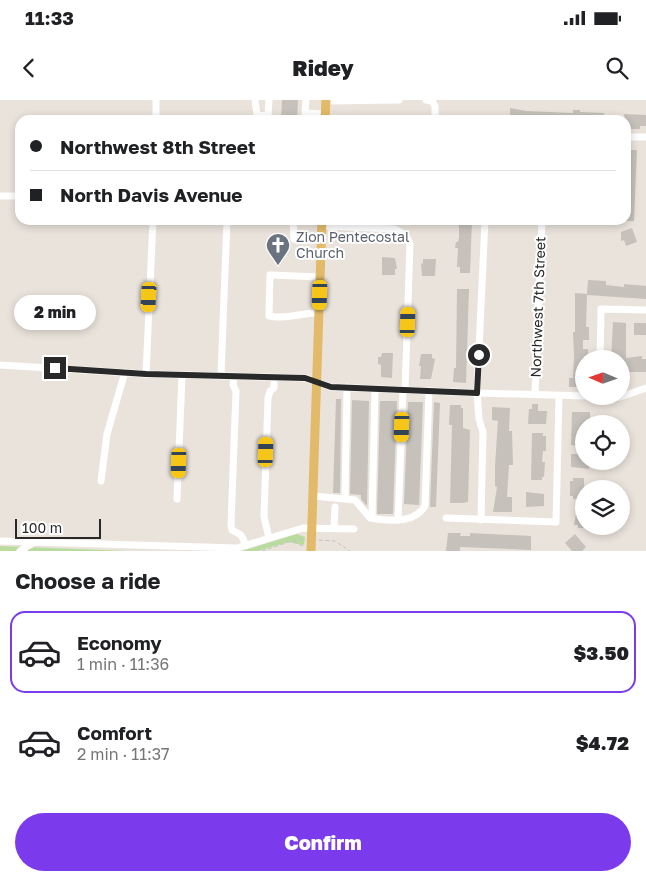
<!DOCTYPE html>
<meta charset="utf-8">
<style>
:root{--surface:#fff;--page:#f6f6f6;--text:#202124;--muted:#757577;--line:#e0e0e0;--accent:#7c3aed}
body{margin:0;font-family:"Golos Text",sans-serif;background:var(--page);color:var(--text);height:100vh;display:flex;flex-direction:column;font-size:19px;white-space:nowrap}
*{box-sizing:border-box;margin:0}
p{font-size:16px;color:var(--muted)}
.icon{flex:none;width:28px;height:28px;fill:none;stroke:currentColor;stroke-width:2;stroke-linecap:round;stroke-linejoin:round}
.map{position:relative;height:451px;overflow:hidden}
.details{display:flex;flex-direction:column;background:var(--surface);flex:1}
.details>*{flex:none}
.banner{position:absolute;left:15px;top:15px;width:616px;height:110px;border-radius:15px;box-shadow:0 2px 8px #0003;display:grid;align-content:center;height:110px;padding:0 15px;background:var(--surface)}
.needle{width:32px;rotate:272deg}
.buttons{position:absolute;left:575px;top:250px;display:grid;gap:10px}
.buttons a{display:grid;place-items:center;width:55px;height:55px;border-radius:50%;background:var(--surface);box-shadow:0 2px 8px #0003;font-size:25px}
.scale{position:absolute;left:15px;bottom:12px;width:86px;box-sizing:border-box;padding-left:5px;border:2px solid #292929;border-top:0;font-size:14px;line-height:18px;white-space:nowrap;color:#292929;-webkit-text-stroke:4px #fff;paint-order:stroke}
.end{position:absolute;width:22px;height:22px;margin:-11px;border:6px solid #292929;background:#fff;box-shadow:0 0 0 2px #fff}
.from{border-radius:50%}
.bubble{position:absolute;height:35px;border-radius:18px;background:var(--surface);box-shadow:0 2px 8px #0003;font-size:16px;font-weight:800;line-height:35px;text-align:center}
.car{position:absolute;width:15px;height:30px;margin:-15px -8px;border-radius:6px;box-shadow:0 0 4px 1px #0007;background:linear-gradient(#f5c518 24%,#345 0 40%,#f5c518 0 76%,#345 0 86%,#f5c518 0)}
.banner b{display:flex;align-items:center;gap:18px;height:48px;font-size:19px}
.banner b+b{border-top:1px solid var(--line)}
.banner i{width:12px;height:12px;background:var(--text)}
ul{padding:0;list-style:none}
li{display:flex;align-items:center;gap:15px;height:82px;margin:0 10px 8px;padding:0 5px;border:2px solid transparent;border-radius:15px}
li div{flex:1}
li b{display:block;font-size:19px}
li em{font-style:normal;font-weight:800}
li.active{border-color:var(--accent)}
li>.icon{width:45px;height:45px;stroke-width:1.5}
h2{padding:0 15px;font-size:22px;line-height:60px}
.button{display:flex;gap:10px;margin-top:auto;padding:10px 15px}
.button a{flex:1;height:58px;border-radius:30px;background:var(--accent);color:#fff;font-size:20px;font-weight:800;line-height:58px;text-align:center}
.status{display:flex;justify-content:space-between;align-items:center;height:35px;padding:0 25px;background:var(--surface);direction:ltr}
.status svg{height:14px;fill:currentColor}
header{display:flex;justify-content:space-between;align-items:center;height:65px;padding:0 15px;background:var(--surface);font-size:22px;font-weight:800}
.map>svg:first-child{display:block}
.green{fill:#b9dc9e}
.building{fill:#c6c1bb}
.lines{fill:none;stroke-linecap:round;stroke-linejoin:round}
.path{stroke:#c3c3c3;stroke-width:1;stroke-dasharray:4 2.5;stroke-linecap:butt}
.minor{stroke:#fff;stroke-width:7}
.major{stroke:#e3ba69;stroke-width:9}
.route{stroke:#292929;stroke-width:6}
.labels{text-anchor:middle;stroke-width:4;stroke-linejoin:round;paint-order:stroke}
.worship-label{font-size:14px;fill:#5b616d;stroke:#fff;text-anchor:start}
.street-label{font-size:14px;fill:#292929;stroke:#fff}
</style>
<div class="status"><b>11:33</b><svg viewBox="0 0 49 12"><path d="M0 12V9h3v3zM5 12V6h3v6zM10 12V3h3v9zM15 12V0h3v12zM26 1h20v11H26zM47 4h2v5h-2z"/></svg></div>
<header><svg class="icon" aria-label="back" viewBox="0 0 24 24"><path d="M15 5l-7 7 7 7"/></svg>Ridey<svg class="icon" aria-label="search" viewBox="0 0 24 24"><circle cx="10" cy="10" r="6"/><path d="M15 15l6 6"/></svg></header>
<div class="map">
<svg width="646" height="451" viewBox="0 0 646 451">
<rect width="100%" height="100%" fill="#eae3dc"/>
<!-- green -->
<g class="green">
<polygon points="297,434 305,437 304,445 288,442 258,451 242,451"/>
<polygon points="0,446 128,451 0,451"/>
</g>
<!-- building -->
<g class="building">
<polygon points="282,0 298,0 297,20 281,19"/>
<polygon points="510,8 526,11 573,13 573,10 580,10 580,12 604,13 604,20 510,20"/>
<polygon points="624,14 646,15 646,26 640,26 640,29 626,29"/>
<polygon points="626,50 637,50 634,121 626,121"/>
<polygon points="459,120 472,120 470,173 460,173 460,167 457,167 458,148 455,148 456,142 458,142 459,137"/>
<polygon points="632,128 637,142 626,146 624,140 621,141 621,132"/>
<polygon points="382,157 395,158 397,169 395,169 395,175 382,175"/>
<polygon points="423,159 436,159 435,176 422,176 421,163 423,164"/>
<polygon points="588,180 606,181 606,185 624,187 624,184 646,186 646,199 587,195 586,227 589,227 589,240 583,240 583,249 588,249 588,256 584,256 584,287 569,287 569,278 573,278 574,257 573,232 575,232 575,193 587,194"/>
<polygon points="457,189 469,189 466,283 453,282 454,268 456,268"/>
<polygon points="613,222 626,223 626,258 642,256 642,259 646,259 646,272 626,272 625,290 623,290 621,259 611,259"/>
<rect x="634" y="223" width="12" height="12"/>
<polygon points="382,253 393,253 392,278 381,277 381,265 378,264 378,257 381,257"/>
<polygon points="421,254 432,254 432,258 435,259 431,279 420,279 421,266 419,266"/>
<polygon points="336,299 341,299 340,393 333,393"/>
<polygon points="352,300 369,301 367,406 361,399 361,395 350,394"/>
<polygon points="380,301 397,301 393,414 377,414"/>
<polygon points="408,302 423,302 419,405 404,404"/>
<polygon points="434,302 440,303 436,407 430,407"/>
<polygon points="532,304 538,304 538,311 547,311 546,324 528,324 529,309 532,309"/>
<polygon points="450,305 461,305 461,308 463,308 463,328 470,330 468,402 462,403 450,403 452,325 449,325"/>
<polygon points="492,307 510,308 509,331 512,331 513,365 509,365 507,397 512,397 512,412 493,412 497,387 495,386 495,365 498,321 492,320"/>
<polygon points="572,312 590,312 590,324 584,324 584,361 589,361 589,369 571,367 571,354 579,354 579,346 571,345"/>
<polygon points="532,333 543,333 543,336 546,336 546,351 543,351 542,362 545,362 544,377 542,377 542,380 531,380"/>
<polygon points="573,378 584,378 584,428 578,428 578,425 574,425 579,399 573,399 573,396 570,396 570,381 573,381"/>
<polygon points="526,392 544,394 544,406 526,407"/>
<polygon points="448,433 461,433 460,436 470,436 470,433 531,436 531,450 460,447 460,451 446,451"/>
<polygon points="575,434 586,447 582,451 572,451 565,443"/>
</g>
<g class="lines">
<!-- path -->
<g class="path">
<polyline points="319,440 335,441 350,451"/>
<polyline points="293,442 303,446"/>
<polyline points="262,451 295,440 305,439"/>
</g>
<!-- minor -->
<g class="minor">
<polyline points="255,0 257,15 268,16 269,0"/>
<polyline points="306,0 305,13 325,14"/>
<polyline points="426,0 432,1 435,6 435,20"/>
<polyline points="326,1 399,0"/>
<polyline points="156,20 156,0"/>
<polyline points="626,37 646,37"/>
<polyline points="0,96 20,96"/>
<polyline points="293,120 294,139 321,140"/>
<path d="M322 126 394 129C403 133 407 135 410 144L405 290"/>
<path d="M319 213C302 212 288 220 269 216L270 175 320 177"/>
<polyline points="600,259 601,209 646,210"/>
<polyline points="0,265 146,274 305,278 331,287 477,293 620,297 646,288"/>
<polyline points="146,274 153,120"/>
<polyline points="221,275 227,120"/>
<polyline points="234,277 233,285 236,291 231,425 232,430 241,435 246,445"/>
<polyline points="535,294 542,120"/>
<polyline points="101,381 107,334 125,272"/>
<path d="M313 396 355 400 370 418C389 421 414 424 425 406L429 291"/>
<polyline points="345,397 347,287"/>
<polyline points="177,399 182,275"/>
<polyline points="372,418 375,289"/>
<polyline points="446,418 556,422 559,296"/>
<polyline points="398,420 403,290"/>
<polyline points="481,420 483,332 479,319 477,293 485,120"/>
<polyline points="334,428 335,407"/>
<polyline points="269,438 264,417 268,298 270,291 274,288 274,278"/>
<polyline points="0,441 237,448 303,428 354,429"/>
<polyline points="20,451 33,443"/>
</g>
<!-- major -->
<g class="major">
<polyline points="325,20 326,0"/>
<polyline points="311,451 322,120"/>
</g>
</g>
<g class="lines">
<!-- route -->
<polyline class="route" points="55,268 146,274 305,278 331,287 477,293 479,255"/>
</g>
<!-- icons -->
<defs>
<g id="church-pin" transform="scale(1.25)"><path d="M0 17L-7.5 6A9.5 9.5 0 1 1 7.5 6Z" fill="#6b7280" stroke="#fff"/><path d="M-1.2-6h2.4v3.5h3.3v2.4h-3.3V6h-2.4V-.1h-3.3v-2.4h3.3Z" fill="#fff"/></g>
</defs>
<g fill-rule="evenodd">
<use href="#church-pin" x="278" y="145"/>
</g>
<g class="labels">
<!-- worship labels -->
<g class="worship-label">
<text x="296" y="142">Zion Pentecostal<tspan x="296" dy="16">Church</tspan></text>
</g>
<!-- street labels -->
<g class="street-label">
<text transform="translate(538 207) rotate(-88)" y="5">Northwest 7th Street</text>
</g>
</g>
</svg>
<div class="buttons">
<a><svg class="needle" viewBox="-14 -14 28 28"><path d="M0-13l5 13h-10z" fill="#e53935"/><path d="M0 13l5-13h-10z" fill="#757577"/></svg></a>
<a><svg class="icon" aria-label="locate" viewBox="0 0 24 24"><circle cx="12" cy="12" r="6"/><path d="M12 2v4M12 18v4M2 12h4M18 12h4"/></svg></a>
<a><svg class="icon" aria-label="layers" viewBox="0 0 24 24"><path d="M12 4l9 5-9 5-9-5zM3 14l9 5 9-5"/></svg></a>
</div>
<div class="scale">100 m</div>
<i class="end from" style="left:479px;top:255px"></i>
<i class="end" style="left:55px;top:268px"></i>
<div class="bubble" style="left:14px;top:195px;width:82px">2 min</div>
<i class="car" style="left:320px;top:195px;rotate:182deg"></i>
<i class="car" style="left:149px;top:197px;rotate:183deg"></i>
<i class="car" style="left:408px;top:222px;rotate:2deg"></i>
<i class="car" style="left:402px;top:327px;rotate:182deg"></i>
<i class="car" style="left:266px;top:352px;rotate:2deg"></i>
<i class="car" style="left:179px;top:363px;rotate:182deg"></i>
<div class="banner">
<b><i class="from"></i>Northwest 8th Street</b>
<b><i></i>North Davis Avenue</b>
</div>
</div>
<section class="details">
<h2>Choose a ride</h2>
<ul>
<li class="active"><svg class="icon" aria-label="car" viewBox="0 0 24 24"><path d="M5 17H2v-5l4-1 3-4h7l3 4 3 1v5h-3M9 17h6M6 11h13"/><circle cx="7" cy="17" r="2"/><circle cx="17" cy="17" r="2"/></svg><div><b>Economy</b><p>1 min · 11:36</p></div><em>$3.50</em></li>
<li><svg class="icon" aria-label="car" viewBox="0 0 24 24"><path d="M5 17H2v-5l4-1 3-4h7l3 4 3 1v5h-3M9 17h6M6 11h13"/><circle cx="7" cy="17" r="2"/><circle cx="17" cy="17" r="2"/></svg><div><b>Comfort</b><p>2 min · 11:37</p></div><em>$4.72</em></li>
</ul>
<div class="button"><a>Confirm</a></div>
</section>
